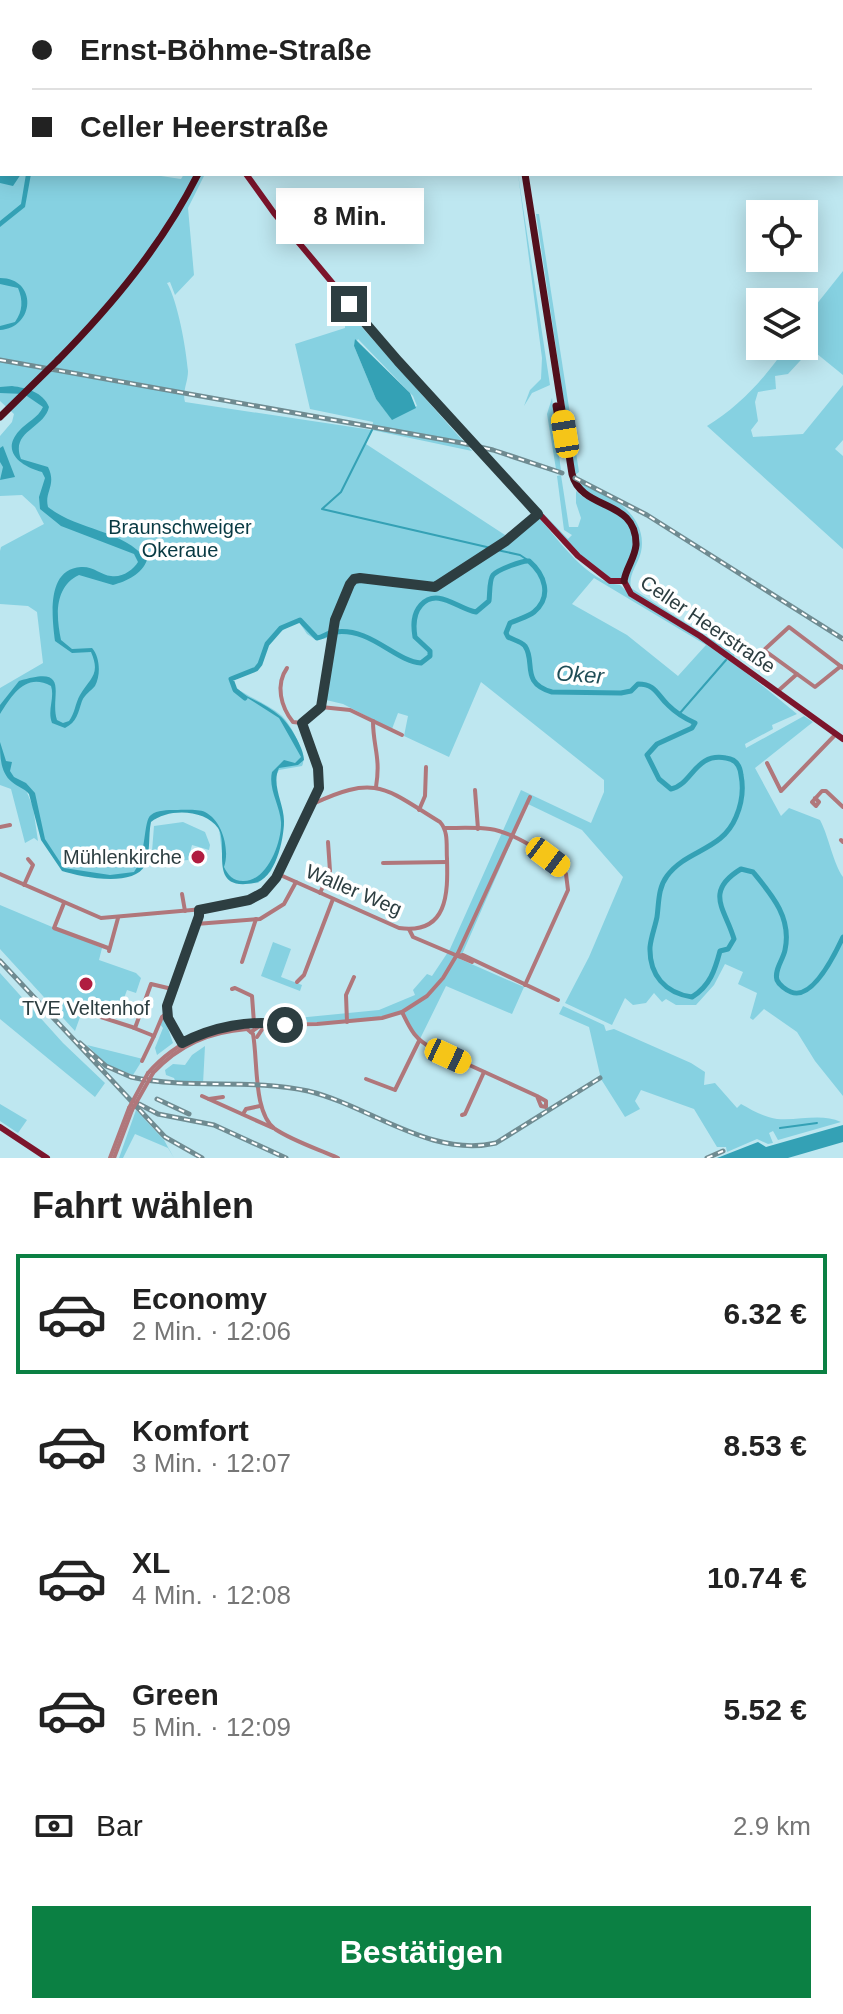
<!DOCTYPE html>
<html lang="de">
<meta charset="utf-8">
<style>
:root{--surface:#fff;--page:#f6f6f6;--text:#222;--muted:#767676;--line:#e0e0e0;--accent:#0b8043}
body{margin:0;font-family:Arial,sans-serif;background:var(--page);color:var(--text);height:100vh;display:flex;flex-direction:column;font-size:30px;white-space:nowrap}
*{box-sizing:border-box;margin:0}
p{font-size:26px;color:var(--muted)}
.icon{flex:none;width:44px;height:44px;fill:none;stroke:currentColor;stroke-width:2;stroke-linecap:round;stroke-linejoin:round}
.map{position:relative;height:1158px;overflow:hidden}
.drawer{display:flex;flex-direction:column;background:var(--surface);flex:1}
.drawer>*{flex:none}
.top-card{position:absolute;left:0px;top:0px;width:844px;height:176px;box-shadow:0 4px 20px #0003;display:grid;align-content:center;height:176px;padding:0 32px;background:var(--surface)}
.controls{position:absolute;left:746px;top:200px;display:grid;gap:16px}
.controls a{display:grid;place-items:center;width:72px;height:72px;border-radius:0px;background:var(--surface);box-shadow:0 4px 20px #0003;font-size:40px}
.end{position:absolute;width:36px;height:36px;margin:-18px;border:10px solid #2d3e41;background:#fff;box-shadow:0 0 0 4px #fff}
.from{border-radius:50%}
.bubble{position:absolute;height:56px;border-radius:0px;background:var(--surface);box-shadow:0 4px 20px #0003;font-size:26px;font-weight:700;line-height:56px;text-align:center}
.car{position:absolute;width:24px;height:48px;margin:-24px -12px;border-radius:10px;box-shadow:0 0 6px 2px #0007;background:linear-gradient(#f5c518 24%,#345 0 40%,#f5c518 0 76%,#345 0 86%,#f5c518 0)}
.top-card b{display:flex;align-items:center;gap:28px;height:76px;font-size:30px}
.top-card b+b{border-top:2px solid var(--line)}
.top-card i{width:20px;height:20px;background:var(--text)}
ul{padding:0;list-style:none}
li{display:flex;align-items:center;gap:24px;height:120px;margin:0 16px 12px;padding:0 16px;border:4px solid transparent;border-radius:0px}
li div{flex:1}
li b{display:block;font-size:30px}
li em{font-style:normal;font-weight:700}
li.current{border-color:var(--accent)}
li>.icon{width:72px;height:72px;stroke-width:1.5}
h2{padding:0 32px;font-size:36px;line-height:96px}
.pay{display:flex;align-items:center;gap:20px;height:88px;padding:0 32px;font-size:30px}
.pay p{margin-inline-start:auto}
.primary-button{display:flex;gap:16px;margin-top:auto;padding:16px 32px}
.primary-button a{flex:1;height:92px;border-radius:0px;background:var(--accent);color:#fff;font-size:32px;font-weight:700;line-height:92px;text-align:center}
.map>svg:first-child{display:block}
.green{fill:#86d1e1;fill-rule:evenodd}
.water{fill:#34a1b5}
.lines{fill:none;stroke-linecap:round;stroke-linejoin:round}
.stream{stroke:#34a1b5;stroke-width:2}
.river{stroke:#34a1b5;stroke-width:5}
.minor{stroke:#b0777b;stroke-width:4}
.major{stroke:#7c152c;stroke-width:6}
.highway{stroke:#52101d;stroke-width:7}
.rail-casing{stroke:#6f8b91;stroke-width:5}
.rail{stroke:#fff;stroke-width:2;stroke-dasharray:6;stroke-linecap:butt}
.minor-bridge{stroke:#b0777b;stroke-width:4}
.highway-bridge{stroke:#52101d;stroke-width:7}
.route{stroke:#2d3e41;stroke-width:10}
.poi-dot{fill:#b01d40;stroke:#fff;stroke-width:3}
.labels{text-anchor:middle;stroke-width:7;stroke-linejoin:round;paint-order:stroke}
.park-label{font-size:20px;fill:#083a43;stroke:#fff}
.street-label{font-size:20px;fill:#2d3e41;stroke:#fff}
.poi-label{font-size:20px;fill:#2d3e41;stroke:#fff;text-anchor:end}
.water-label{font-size:22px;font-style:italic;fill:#1f4d56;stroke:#fff}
</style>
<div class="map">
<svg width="843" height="1158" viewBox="0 0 843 1158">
<rect width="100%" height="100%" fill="#bee7f0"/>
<!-- green -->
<g class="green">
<path d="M0 29 2 174H160L161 176 181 179 184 174H205L188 208 194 275 175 295 170 282 167 283C178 302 186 348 188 371 188 382 182 392 185 402L372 430 373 422 310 409 295 344 345 328V325L351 315 472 451 372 430 366 444 511 539 539 518C560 541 587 582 620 585 638 604 665 615 688 630 726 656 761 684 797 714L772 725 773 729 745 744 746 748 804 716 813 722 755 768 781 816 789 808 820 820C829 837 833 863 843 877V1096L815 1061 797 1032 764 1009 753 1020 750 1018 757 993 738 984 743 972 725 964 714 985 696 1005H676L666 999 662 1002 654 993 646 1003 633 1005 625 998 612 1025 565 1003 589 957 623 877 582 830 528 804 460 959 524 987 512 1014 446 986 419 1041 402 1012 360 1021 270 1023 287 1019 379 1010 415 995 413 990 427 974 432 976 450 949 521 790 591 823 604 792V780L481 682 449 757 404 736 408 716 398 713 392 729 343 704 326 700 335 637 316 640 307 634 299 622C287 627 273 634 267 647 262 656 262 663 254 671L244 672 232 679 233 686C248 697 268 704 282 716 291 725 308 756 302 766L279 770 274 779 284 825 271 871 258 883 239 884 224 871 219 828C214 824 208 817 202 815 187 808 161 811 149 823L148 854 135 873 103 877 64 870 61 867 42 839 33 798 26 790 33 807 38 841 34 838 25 843 11 789 0 785V688L43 663 37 612 28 606 0 604V551L1 547 44 524 35 507 22 495 0 496V436L12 422 14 414 0 401ZM358 339 413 396 417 406 392 419 376 399 354 346ZM594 578 706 645 678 676 627 635 572 604Z"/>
<polygon points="518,174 550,385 532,393 524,406 530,390 541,379 542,358"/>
<polygon points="536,214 539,214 579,472 575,475"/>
<path d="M843 271V375L811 349 788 374 775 376 776 389 758 392 755 402 758 421 751 430 753 437 803 434 843 385V440L835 449 843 456V549L707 426C740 406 765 378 787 346H804V320Z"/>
<polygon points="552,398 561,471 556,469 547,414"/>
<path d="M561 475 569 527H578L581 518 576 503V491C587 503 603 502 616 511 641 528 635 557 620 579L613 580 581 557 539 509 568 539 572 535 564 530 557 476Z"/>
<path d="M577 483C607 490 649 515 641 552 638 565 628 574 631 588L734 654 735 659 631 591 627 581 635 559 633 523 587 495Z"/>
<polygon points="183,822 205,832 210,845 209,850 192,845 188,860 151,864 154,826"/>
<polygon points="0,905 102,948 99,960 136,973 141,978 136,993 127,990 117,1017 84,1006 75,1031 0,949"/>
<polygon points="273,942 291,949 281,977 302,985 300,991 261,976"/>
<polygon points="0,973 63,1043 105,1083 95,1097 0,1019"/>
<path d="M563 1006 604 1025 606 1031 614 1029 691 1063 705 1072 704 1085 715 1083 737 1108 741 1104C752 1110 763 1117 777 1119 799 1121 821 1113 841 1122L778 1140 773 1131 769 1133 773 1143 768 1144 757 1139 727 1152 726 1147H717L694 1109 641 1090 635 1101 640 1109 625 1117 601 1079 589 1027 559 1014Z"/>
<polygon points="164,1017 173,1043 157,1055 155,1048 163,1028 160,1024"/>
<polygon points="87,1045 143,1059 133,1075 107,1065"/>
<polygon points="205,1046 203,1084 176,1083 174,1078 166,1075 165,1070 173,1064 185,1065 192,1055"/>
<polygon points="0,1104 27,1120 18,1133 0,1121"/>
<polygon points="136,1110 164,1140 174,1158 168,1148 135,1134 123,1158 119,1158"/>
</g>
<!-- water -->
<g class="water">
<polygon points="0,132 2,174 21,174 13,186 0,183"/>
<polygon points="26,174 31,174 25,207 0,227 0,221 21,204"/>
<path d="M0 278C38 278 35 328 0 330V326L15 322C23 311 23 300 18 288L0 284Z"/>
<polygon points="355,339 410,393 416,408 392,420 376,399 354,346"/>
<path d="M12 386C27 388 43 392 49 407 44 429 10 431 21 459L48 467C57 485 44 492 48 507 78 531 123 529 147 560 142 574 127 581 113 585L79 575C54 587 56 616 61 640L72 649 92 648C100 657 101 675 95 686 91 691 85 694 82 701 78 713 77 722 65 728L52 723C47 710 55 698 51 686 26 672 12 695 0 714V705L19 681C73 664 49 696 57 720L63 723 69 721C75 713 75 704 80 695 90 678 101 675 91 652L72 653 55 641C52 617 46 569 81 567 93 566 101 575 111 576 122 578 133 570 138 562L134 554 61 526 40 509 39 497 45 478 42 472C22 467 0 452 19 431 27 422 38 418 43 407L24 394 0 393V387Z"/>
<polygon points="3,446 15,477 0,480 3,467 0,462 0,448"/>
<path d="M235 690C249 698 268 705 280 716 289 723 304 748 304 760L298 765 279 768C271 785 284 803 284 821 284 840 275 880 254 883 206 892 230 846 218 828 205 809 168 808 151 822 148 836 151 851 145 865 134 888 81 877 62 871L41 840 29 794C24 788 18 787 12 782 0 773 0 755 0 742L6 761 12 762 10 771 14 777 26 783 35 793 45 839 64 868 110 875 134 872C147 855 143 820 151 815 157 810 168 810 175 810 184 810 198 809 205 812 223 821 230 851 224 867 228 875 233 881 243 881 267 882 282 842 281 822 280 805 268 789 272 772L284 760 295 763 301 757 279 718Z"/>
<polygon points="843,1125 843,1142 788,1158 717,1158 758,1142 766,1147"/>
</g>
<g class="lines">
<!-- stream -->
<g class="stream">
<polyline points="842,135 843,135"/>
<polyline points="372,430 341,492 322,509 491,548"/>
<polyline points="497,550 520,555 529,561"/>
<polyline points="680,713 726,660"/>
<polyline points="780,1128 817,1123"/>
</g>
<!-- river -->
<path class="river" d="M245 698 235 690 231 679 256 669 260 664 267 644 281 628 300 620 317 638C324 637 328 632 335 632 370 627 395 661 421 663L430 656V651L415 637C413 625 413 614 421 605 437 587 458 609 476 612L489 601C490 594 489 580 493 575 497 570 523 560 529 561 544 574 553 596 534 612 528 617 518 619 510 623L506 633 508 637C513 640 521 641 525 646 536 662 520 683 552 692L621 693 631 691 638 684C656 684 657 695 668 705 676 713 686 719 695 723L692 728 657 744 647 755 659 779 671 789C692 785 695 752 726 758 736 759 740 766 741 775 744 790 742 803 736 817 722 851 687 849 667 876 658 888 659 902 657 917 655 927 651 937 650 947 649 975 665 993 692 997 710 986 715 970 720 951L728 949 734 939C726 910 703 892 741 869L753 872C772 895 792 918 785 950 783 960 774 970 777 980 779 985 786 990 791 992 813 1001 836 952 843 937"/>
<!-- minor -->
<g class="minor">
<polyline points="31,0 32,2"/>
<polyline points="117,0 118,2"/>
<polyline points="218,0 218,2"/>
<polyline points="842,0 843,3"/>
<polyline points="7,2 11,0"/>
<polyline points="272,2 280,0"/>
<polyline points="0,6 2,5"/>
<polyline points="0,23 2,27"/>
<path d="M287 668C275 685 281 707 293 722L302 723"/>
<polyline points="797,674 764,650 789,627 843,668"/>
<polyline points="778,691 797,674 815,687 841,666"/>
<polyline points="321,707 350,710 402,735"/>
<path d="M373 721C373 747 381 757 376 787"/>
<polyline points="767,763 781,791 836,734"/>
<polyline points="475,790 478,829"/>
<polyline points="815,798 819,802 816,806 812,802 822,791 826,791 843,807"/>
<polyline points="419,810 425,796 426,767"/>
<polyline points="0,827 10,825"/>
<path d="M445 828C460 828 476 827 490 829 512 832 553 856 566 874L568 890 525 985"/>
<polyline points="841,840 843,842"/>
<polyline points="383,863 447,862"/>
<polyline points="0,874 101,918 226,907 255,898 274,881 318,793 319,773 302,723 321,707 335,620 352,581 360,578 435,587 506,541 538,514"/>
<path d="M278 874 399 928C448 935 448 893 447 859 446 846 449 832 440 822 386 789 377 774 315 803"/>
<polyline points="24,885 33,865 28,859"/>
<polyline points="320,893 330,871 328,842"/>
<polyline points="182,894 185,911"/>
<polyline points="64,903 54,928 108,948"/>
<polyline points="196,924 260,919 284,904 296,882"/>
<polyline points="409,929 413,937 472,962"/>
<polyline points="109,951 118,918"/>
<polyline points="457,956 463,955 558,1000"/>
<polyline points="242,962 256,919"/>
<polyline points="297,982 304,975 333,899"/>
<polyline points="232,989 235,988 252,996 254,1023"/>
<path d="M402 1012C410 1028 414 1039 432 1048L537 1096 546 1101V1107L541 1106 537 1096"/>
<polyline points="101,1017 135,1028 151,984 172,989"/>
<polyline points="347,1022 346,995 354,977"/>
<polyline points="134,1028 154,1036 162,1017 168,1012"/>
<path d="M247 1029 253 1034C258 1060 253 1113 275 1129 293 1141 318 1149 338 1158"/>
<polyline points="251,1032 261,1025 317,1024 382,1018 402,1012 427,996 443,978 458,953 530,797"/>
<polyline points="257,1037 263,1028"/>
<polyline points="184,1046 168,1018 167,1003 199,910"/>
<polyline points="142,1061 154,1036"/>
<path d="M148 1073C179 1038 214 1027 259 1023"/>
<path d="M153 1073C179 1045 209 1032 247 1029"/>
<polyline points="366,1079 395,1090 419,1041"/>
<polyline points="202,1096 273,1128"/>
<polyline points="209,1099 223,1097"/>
<polyline points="243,1114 246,1109 260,1106"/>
<polyline points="462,1115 465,1114 484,1072"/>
<polyline points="110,1158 129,1108"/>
<polyline points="114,1158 132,1110"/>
</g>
<!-- major -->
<g class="major">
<polyline points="88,0 89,2"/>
<polyline points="246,174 274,213 385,346 578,556 610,581 624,581 631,594 700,636 843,739"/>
<polyline points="0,1127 47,1158"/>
</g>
<!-- highway -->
<g class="highway">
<polyline points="463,0 465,2"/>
<polyline points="245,2 245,0"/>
<polyline points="254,2 254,0"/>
<path d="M525 174 572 474C582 512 637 498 636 545 635 558 626 568 624 581"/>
<path d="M58 360C113 304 162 245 198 174"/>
<polyline points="556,406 562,441"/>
</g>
<!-- rail casing -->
<g class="rail-casing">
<g id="rail">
<polyline points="0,360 462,443 493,450 562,473"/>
<polyline points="575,478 647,515 843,639"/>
<polyline points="0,961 165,1137 202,1158"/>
<path d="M80 1043 106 1066 131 1077C189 1090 251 1078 308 1091 370 1106 430 1158 496 1143L600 1078"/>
<polyline points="157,1099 189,1114"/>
<polyline points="139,1104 158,1114 214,1125 286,1158"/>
<polyline points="707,1158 723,1151"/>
</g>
</g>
<!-- rail -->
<use href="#rail" class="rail"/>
<!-- minor-bridge -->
<g class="minor-bridge">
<polyline points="129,1108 148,1073"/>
<polyline points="132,1110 153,1073"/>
</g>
<!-- highway-bridge -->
<polyline class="highway-bridge" points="0,417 58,360"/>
</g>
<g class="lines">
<!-- route -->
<path class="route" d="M285 1025C251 1019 212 1027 182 1043L168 1018 167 1006 199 916V910L249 900 264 892 276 878 319 788 318 768 302 723 321 707 335 620 350 584 354 579 360 578 435 587 506 541 538 514 398 361 349 304"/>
</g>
<!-- markers -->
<g class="poi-dot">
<circle cx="198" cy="857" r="8"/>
<circle cx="86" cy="984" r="8"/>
</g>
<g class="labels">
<!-- park labels -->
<g class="park-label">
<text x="180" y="534">Braunschweiger<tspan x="180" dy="23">Okeraue</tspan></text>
</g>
<!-- street labels -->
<g class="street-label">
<text transform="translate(708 624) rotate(34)" y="7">Celler Heerstraße</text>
<text transform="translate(354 890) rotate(23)" y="7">Waller Weg</text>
</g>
<!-- poi labels -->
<g class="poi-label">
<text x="182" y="864">Mühlenkirche</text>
<text x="86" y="1015" text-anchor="middle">TVE Veltenhof</text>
</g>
<!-- water labels -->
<g class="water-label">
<text transform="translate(580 674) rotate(4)" y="8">Oker</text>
</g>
</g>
</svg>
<div class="controls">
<a><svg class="icon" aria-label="locate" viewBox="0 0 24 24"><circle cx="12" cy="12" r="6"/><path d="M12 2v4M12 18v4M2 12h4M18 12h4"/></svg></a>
<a><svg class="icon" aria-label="layers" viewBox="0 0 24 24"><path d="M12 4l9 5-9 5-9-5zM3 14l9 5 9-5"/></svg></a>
</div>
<i class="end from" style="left:285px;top:1025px"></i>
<i class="end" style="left:349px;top:304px"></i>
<div class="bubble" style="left:276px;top:188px;width:148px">8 Min.</div>
<i class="car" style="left:565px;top:434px;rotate:351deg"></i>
<i class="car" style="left:548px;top:857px;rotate:127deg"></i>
<i class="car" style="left:448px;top:1056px;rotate:115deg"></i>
<div class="top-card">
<b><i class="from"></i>Ernst-Böhme-Straße</b>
<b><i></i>Celler Heerstraße</b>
</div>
</div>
<section class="drawer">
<h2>Fahrt wählen</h2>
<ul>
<li class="current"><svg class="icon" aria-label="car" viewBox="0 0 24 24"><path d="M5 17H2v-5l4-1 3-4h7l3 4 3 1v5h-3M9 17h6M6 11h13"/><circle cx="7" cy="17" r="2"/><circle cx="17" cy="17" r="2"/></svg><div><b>Economy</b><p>2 Min. · 12:06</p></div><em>6.32 €</em></li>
<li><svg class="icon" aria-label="car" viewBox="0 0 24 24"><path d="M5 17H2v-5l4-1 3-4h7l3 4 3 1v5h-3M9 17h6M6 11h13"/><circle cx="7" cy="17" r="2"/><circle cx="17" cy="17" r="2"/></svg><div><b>Komfort</b><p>3 Min. · 12:07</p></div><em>8.53 €</em></li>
<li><svg class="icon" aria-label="car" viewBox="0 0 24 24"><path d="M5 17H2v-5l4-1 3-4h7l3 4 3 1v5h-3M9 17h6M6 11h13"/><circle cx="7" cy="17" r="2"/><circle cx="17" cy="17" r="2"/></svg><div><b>XL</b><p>4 Min. · 12:08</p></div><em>10.74 €</em></li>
<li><svg class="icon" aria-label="car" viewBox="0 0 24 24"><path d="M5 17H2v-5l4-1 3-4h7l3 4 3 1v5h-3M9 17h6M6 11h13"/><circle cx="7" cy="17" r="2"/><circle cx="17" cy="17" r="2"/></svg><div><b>Green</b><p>5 Min. · 12:09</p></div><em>5.52 €</em></li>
</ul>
<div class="pay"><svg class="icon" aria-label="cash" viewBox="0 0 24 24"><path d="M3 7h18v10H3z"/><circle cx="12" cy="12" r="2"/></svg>Bar<p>2.9 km</p></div>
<div class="primary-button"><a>Bestätigen</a></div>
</section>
